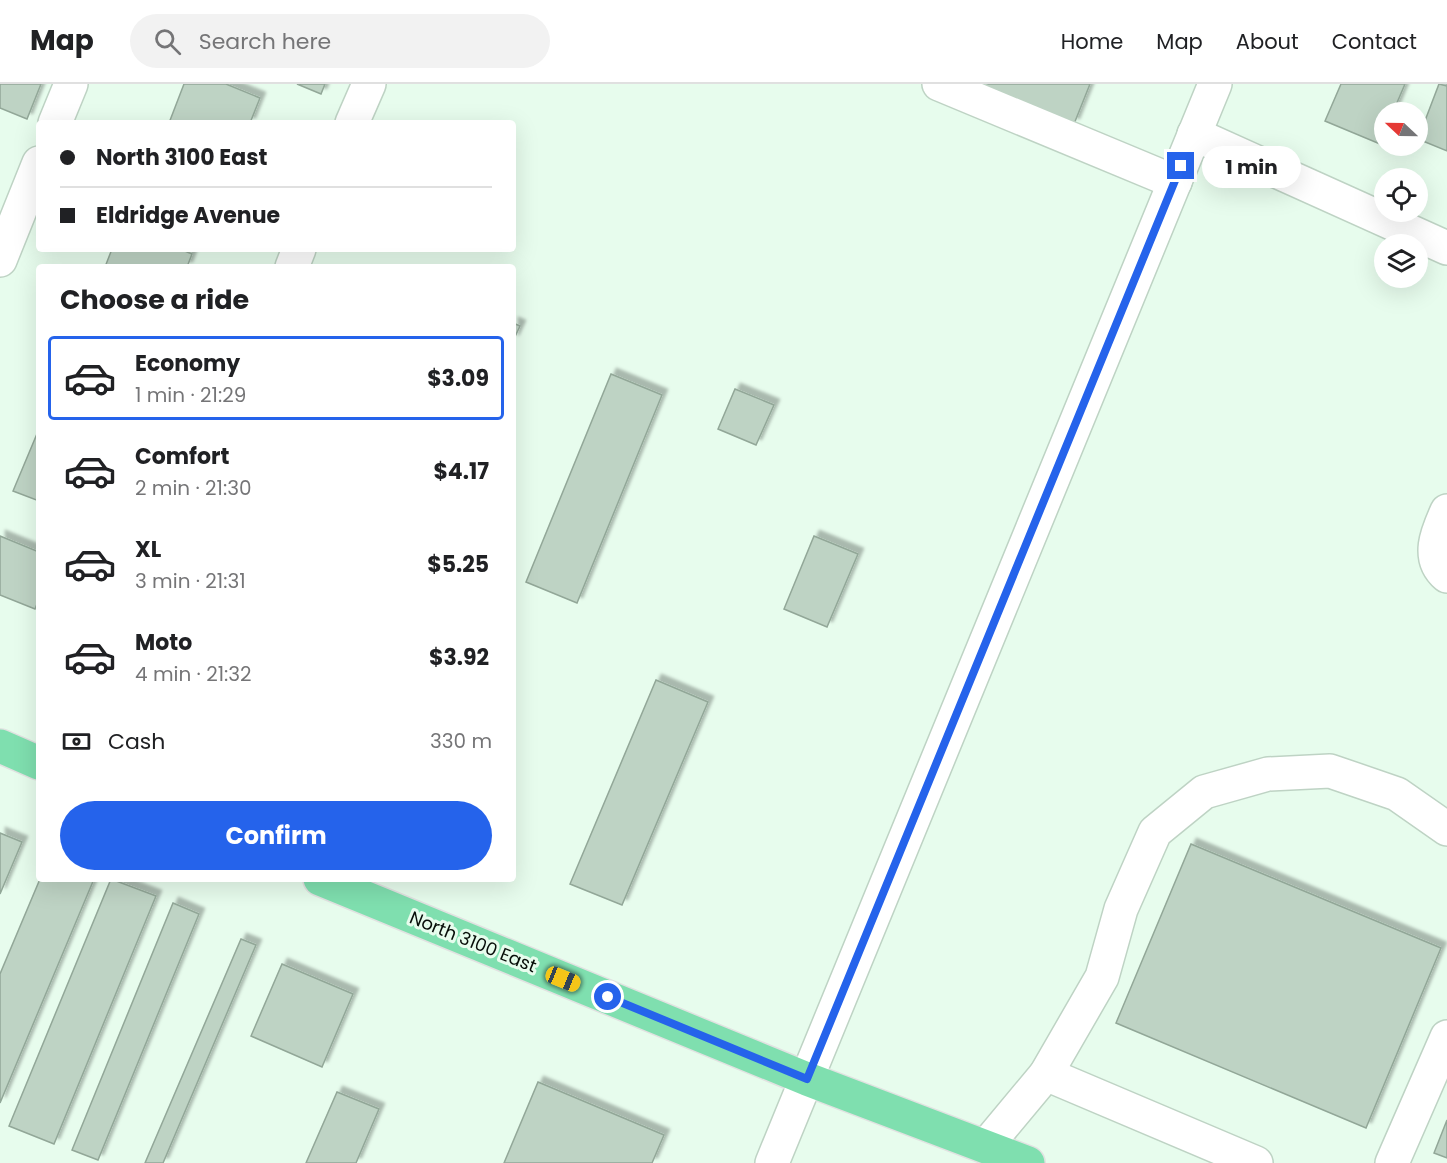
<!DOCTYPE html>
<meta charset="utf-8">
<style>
:root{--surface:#fff;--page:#f2f2f2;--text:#202124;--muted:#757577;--line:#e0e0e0;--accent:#2563eb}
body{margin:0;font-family:Poppins,sans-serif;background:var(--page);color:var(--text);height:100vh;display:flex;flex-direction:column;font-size:22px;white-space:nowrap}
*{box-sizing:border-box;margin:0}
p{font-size:20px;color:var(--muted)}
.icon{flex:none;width:33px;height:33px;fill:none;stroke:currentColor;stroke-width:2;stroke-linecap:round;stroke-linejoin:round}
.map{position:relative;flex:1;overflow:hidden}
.panel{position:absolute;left:36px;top:180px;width:480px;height:618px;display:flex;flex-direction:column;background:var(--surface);border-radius:6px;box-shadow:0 6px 24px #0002}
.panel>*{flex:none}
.hud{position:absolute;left:36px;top:36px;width:480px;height:132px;border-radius:6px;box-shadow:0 6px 24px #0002;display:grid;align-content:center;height:132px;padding:0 24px;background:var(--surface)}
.needle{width:39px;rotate:292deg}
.controls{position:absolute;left:1374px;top:18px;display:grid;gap:12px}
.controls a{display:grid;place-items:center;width:54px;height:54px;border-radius:50%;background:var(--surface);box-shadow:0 6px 24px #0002;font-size:30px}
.end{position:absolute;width:27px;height:27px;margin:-14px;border:8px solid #2563eb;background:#fff;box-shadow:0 0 0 3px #fff}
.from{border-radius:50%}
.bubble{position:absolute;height:42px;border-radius:21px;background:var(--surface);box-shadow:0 6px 24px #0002;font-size:20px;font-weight:700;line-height:42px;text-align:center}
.car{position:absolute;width:18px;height:36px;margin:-18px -9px;border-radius:8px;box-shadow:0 0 4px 2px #0007;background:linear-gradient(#f5c518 24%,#345 0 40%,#f5c518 0 76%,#345 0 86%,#f5c518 0)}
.hud b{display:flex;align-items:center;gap:21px;height:57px;font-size:22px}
.hud b+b{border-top:2px solid var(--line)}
.hud i{width:15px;height:15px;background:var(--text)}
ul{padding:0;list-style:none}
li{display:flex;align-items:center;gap:18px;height:84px;margin:0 12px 9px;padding:0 12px;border:3px solid transparent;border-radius:6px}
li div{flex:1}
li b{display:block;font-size:22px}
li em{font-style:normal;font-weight:700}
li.on{border-color:var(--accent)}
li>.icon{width:54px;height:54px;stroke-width:1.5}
h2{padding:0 24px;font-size:27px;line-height:72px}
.pay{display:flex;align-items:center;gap:15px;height:66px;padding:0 24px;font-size:22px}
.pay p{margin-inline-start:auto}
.button{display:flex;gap:12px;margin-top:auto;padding:12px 24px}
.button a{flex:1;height:69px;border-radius:36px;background:var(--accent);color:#fff;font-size:24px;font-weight:700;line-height:69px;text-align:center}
header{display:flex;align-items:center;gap:36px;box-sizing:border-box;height:84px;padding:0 30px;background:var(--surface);border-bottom:2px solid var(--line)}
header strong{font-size:28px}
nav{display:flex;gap:33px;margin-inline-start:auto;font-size:21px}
.search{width:420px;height:54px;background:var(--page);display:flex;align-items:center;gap:15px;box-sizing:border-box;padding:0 21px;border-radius:33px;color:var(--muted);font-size:22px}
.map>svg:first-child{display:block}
.building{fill:#bed3c4;stroke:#92a798;stroke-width:1.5;filter:url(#shadow)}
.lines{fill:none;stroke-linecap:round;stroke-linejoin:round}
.minor-casing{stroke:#bed3c4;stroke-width:36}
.major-casing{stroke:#e1e2e1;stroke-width:36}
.minor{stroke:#fff;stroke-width:33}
.major{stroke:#7fdfaf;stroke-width:33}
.route{stroke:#2563eb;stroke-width:8}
.labels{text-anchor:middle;stroke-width:6;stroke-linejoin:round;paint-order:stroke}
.street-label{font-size:18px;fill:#070e09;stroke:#e7fced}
</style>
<header>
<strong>Map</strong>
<div class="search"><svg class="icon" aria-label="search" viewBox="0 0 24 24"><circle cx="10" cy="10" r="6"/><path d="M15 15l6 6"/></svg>Search here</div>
<nav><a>Home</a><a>Map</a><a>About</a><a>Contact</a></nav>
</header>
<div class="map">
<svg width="1447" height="1079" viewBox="0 0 1447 1079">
<defs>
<filter id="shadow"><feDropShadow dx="5.5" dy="-5.5" stdDeviation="1.5" flood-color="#0004"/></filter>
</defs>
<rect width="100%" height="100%" fill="#e7fced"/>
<!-- building -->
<g class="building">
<polygon points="0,0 41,0 27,35 0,24"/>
<polygon points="184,0 226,0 260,14 250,39 169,39"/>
<polygon points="297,0 325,0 321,10"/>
<polygon points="978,0 1090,0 1074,40"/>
<polygon points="1341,0 1405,0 1393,28 1384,28 1384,48 1380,60 1325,37"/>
<polygon points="1439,0 1447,2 1447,67 1418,55"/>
<polygon points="112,165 180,165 192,170 187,183 105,183"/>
<polygon points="513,239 520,242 513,257"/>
<polygon points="611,290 662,311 577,519 526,498"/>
<polygon points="735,305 774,321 756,361 718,345"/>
<polygon points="39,345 39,417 13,407"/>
<polygon points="0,452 39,468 39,515 35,525 0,511"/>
<polygon points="814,452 858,470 827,543 784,525"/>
<polygon points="656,596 708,618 622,821 570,800"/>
<polygon points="0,749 22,758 0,810"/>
<polygon points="1191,760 1441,864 1366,1044 1116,939"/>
<polygon points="40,795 94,795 0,1019 0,890"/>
<polygon points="111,795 156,812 54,1060 9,1042"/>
<polygon points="173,819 199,830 98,1076 72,1066"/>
<polygon points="241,855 256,861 163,1079 145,1079"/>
<polygon points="282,880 353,910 322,983 251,952"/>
<polygon points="538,998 664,1051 652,1079 504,1079"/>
<polygon points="337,1008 379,1025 356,1079 306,1079"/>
<polygon points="1447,1036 1447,1074 1434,1069"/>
</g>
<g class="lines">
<!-- minor casing -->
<g class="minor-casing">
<g id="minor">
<polyline points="939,0 1175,98"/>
<polyline points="55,39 71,0"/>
<polyline points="352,39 369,0"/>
<polyline points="1194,50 1447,164"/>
<polyline points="0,176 39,79"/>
<polyline points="292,183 299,165"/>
<path d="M1447 427C1437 449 1426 474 1447 492"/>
<polyline points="1046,990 1256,1079"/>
<polyline points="986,1062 1046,990 1102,893 1121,825 1155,748 1204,708 1268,690 1330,687 1397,710 1447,745"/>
<polyline points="772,1079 1215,0"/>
<polyline points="1392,1079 1447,953"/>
</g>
</g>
<!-- major casing -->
<g class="major-casing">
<g id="major">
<polyline points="0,662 39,679"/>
<polyline points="320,795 807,995 1028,1079"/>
</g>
</g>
<!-- minor -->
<use href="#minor" class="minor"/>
<!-- major -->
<use href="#major" class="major"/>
</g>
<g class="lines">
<!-- route -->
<polyline class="route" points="608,913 807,995 1181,82"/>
</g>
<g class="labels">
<!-- street labels -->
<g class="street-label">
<text transform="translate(473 858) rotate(22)" y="6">North 3100 East</text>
</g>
</g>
</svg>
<div class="controls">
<a><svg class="needle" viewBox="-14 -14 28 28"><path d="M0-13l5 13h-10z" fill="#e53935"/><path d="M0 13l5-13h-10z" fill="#757577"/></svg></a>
<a><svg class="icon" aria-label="locate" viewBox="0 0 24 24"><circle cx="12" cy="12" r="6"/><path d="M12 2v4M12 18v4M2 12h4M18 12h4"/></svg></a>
<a><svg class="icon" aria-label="layers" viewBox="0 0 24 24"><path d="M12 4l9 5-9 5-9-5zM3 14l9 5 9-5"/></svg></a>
</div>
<i class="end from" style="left:608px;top:913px"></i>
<i class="end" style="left:1181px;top:82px"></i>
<div class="bubble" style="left:1202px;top:62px;width:99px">1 min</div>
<i class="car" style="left:563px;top:895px;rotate:112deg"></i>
<div class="hud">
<b><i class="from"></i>North 3100 East</b>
<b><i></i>Eldridge Avenue</b>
</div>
<section class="panel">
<h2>Choose a ride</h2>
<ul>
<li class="on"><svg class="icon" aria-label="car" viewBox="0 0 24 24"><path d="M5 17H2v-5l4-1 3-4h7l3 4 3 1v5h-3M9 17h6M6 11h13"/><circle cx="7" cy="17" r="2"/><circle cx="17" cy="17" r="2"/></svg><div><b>Economy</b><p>1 min · 21:29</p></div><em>$3.09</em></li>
<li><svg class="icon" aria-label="car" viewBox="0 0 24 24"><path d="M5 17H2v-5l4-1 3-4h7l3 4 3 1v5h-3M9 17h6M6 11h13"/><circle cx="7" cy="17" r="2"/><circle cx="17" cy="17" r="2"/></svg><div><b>Comfort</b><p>2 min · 21:30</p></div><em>$4.17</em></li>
<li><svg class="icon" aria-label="car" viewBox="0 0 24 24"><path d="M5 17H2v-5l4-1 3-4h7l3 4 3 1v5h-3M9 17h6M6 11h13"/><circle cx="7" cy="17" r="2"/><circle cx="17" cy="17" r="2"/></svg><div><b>XL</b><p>3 min · 21:31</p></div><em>$5.25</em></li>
<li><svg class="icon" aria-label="car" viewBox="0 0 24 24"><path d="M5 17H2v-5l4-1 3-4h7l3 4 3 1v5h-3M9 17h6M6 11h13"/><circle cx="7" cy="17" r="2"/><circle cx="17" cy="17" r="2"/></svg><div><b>Moto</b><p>4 min · 21:32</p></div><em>$3.92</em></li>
</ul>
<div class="pay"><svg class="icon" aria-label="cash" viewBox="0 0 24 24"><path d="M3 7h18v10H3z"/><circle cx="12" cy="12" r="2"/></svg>Cash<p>330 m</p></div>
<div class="button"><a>Confirm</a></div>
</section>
</div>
